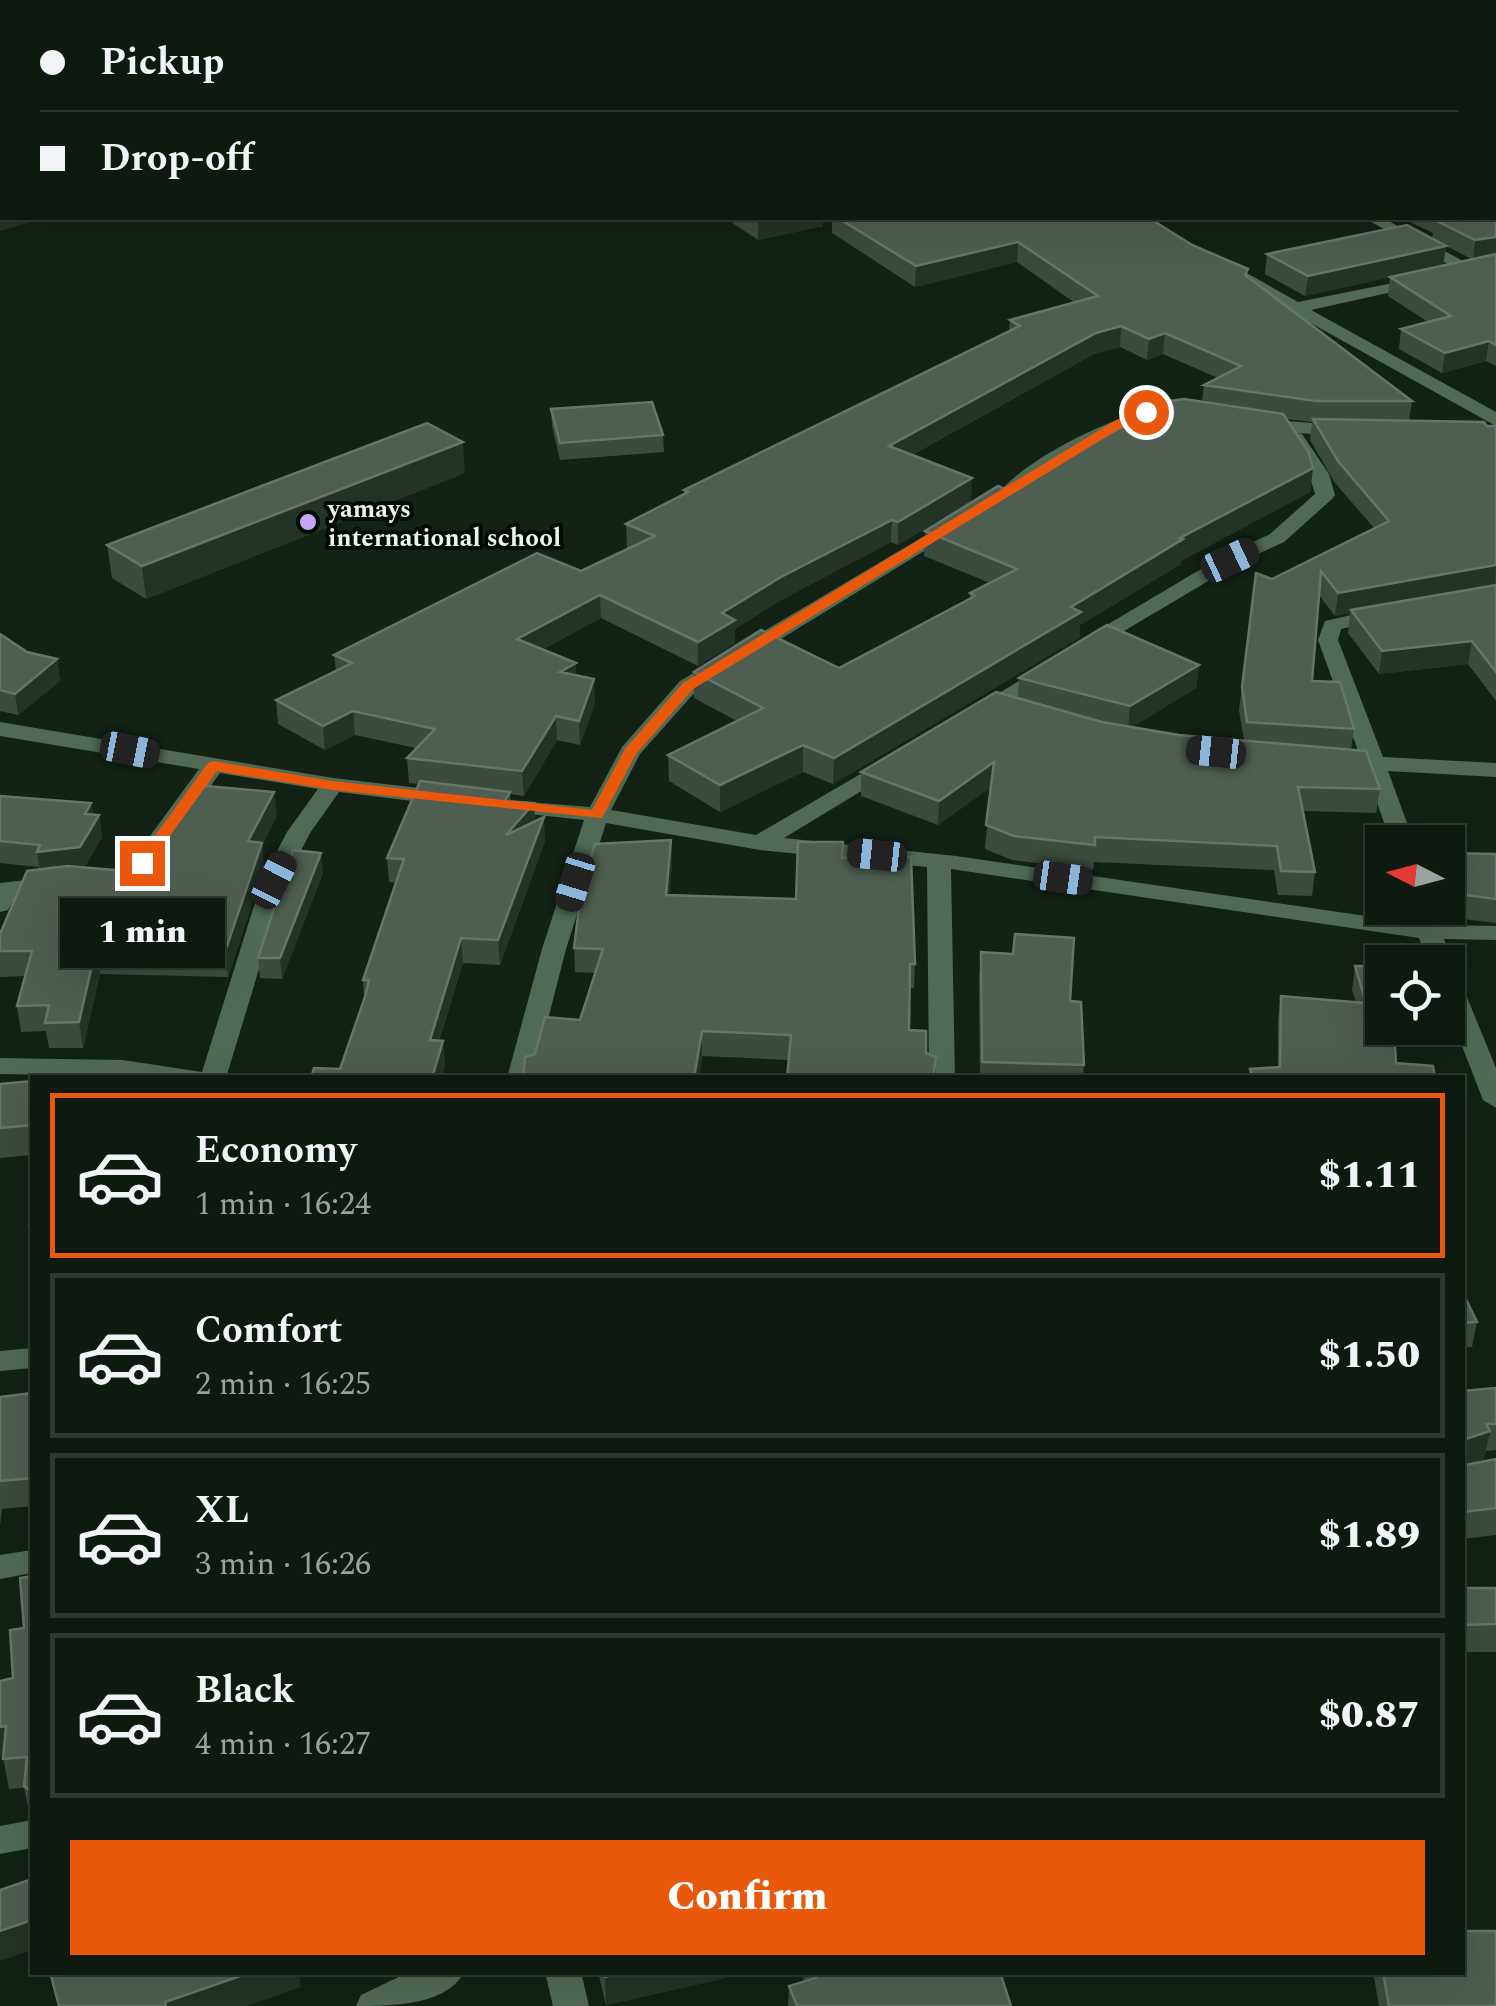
<!DOCTYPE html>
<meta charset="utf-8">
<style>
:root{--surface:#0e1a10;--page:#172319;--text:#f1f3f6;--muted:#9ba19f;--line:#2e3830;--accent:#ea580c}
body{margin:0;font-family:Spectral,serif;background:var(--page);color:var(--text);height:100vh;display:flex;flex-direction:column;font-size:38px;white-space:nowrap}
*{box-sizing:border-box;margin:0}
p{font-size:32px;color:var(--muted)}
.icon{flex:none;width:55px;height:55px;fill:none;stroke:currentColor;stroke-width:2;stroke-linecap:round;stroke-linejoin:round}
.map{position:relative;flex:1;overflow:hidden}
.side{position:absolute;left:30px;top:1075px;width:1435px;height:900px;display:flex;flex-direction:column;background:var(--surface);border-radius:0px;box-shadow:0 10px 40px #0002,0 0 0 2px var(--line)}
.side>*{flex:none}
.banner{position:absolute;left:0px;top:0px;width:1498px;height:220px;box-shadow:0 10px 40px #0002,0 0 0 2px var(--line);display:grid;align-content:center;height:220px;padding:0 40px;background:var(--surface)}
.needle{width:65px;rotate:276deg}
.buttons{position:absolute;left:1365px;top:825px;display:grid;gap:20px}
.buttons a{display:grid;place-items:center;width:100px;height:100px;border-radius:0px;background:var(--surface);box-shadow:0 10px 40px #0002,0 0 0 2px var(--line);font-size:50px}
.end{position:absolute;width:45px;height:45px;margin:-22px;border:12px solid #ea580c;background:#fff;box-shadow:0 0 0 5px #fff}
.from{border-radius:50%}
.bubble{position:absolute;height:70px;border-radius:0px;background:var(--surface);box-shadow:0 10px 40px #0002,0 0 0 2px var(--line);font-size:32px;font-weight:800;line-height:70px;text-align:center}
.car{position:absolute;width:30px;height:60px;margin:-30px -15px;border-radius:12px;box-shadow:0 0 8px 2px #0007;background:linear-gradient(#222 24%,#8ab4d8 0 40%,#222 0 76%,#8ab4d8 0 86%,#222 0)}
.banner b{display:flex;align-items:center;gap:35px;height:95px;font-size:38px}
.banner b+b{border-top:2px solid var(--line)}
.banner i{width:25px;height:25px;background:var(--text)}
ul{padding:18px 0 0;list-style:none}
li{display:flex;align-items:center;gap:30px;height:165px;margin:0 20px 15px;padding:0 20px;border:5px solid var(--line);border-radius:0px}
li div{flex:1}
li b{display:block;font-size:38px}
li em{font-style:normal;font-weight:800}
li.selected{border-color:var(--accent)}
li>.icon{width:90px;height:90px;stroke-width:1.5}
.primary-button{display:flex;gap:20px;margin-top:auto;padding:20px 40px}
.primary-button a{flex:1;height:115px;border-radius:0px;background:var(--accent);color:#fff;font-size:40px;font-weight:800;line-height:115px;text-align:center}
.map>svg:first-child{display:block}
.lines{fill:none;stroke-linecap:round;stroke-linejoin:round}
.street{fill:#516a55;fill-rule:evenodd}
.primary{fill:#82b88d;fill-rule:evenodd}
.wall{fill:#3b4c3e;fill-rule:evenodd}
.shaded-wall{fill:#233326}
.building{fill:#4e5e51;stroke:#667569;stroke-width:2.5}
.route{fill:#ea580c}
.poi-dot{fill:#c2a8f2;stroke:#040a05;stroke-width:4}
.labels{text-anchor:middle;stroke-width:8;stroke-linejoin:round;paint-order:stroke}
.far-poi-label{font-size:25px;font-weight:bold;fill:#e9f4eb;stroke:#040a05;text-anchor:start}
</style>
<div class="map">
<svg width="1496" height="2006" viewBox="0 0 1496 2006">
<rect width="100%" height="100%" fill="#122215"/>
<g class="lines">
<!-- street -->
<g class="street">
<polygon points="410,0 426,0 428,2 412,2"/>
<polygon points="737,0 754,0 756,2 739,2"/>
<polygon points="1333,0 1354,0 1356,2 1335,2"/>
<polygon points="1364,218 1383,218 1478,269 1464,273"/>
<polygon points="1233,272 1245,272 1298,302 1428,276 1428,284 1311,310 1496,412 1496,426 1233,280"/>
<path d="M1160 407H1182L1191 413C1181 421 1142 421 1123 429 1086 445 1053 471 1020 492L1013 494 1003 488C1037 453 1112 417 1160 407Z"/>
<polygon points="1261,419 1353,426 1355,430 1346,436 1296,433 1302,434 1329,474 1335,495 1332,499 1284,542 1237,564 1092,650 1078,650 1075,646 1078,642 1223,556 1270,534 1315,494 1309,474 1286,438 1295,433 1254,429 1252,425"/>
<polygon points="953,519 963,525 960,529 696,691 640,754 611,810 756,835 888,758 896,760 899,765 896,770 784,838 956,856 1414,923 1409,908 1433,908 1439,925 1496,926 1496,940 1444,939 1452,962 1448,967 1448,962 1428,962 1419,938 951,869 955,1078 929,1078 927,867 760,850 606,823 566,949 533,1078 507,1078 542,949 584,820 500,811 492,809 489,804 492,799 590,807 622,747 680,681"/>
<polygon points="1382,608 1389,610 1392,614 1389,618 1341,629 1338,640 1383,757 1496,763 1496,777 1388,771 1414,842 1391,842 1365,769 1337,768 1326,761 1337,754 1360,756 1318,640 1325,621"/>
<polygon points="1047,664 1058,670 1055,675 987,717 971,717 968,712"/>
<path d="M0 722 333 778 445 791 456 798 445 805 339 792 310 833 286 880 226 1078 0 1074V1058L123 1060 202 1072 262 880 287 832 318 789 220 773 150 868C134 881 111 890 91 885L87 880 91 875 120 869 134 858 199 769 0 736Z"/>
<polygon points="54,877 62,879 66,884 62,889 17,894 8,910 0,912 0,883"/>
<polygon points="1448,973 1460,980 1496,1068 1496,1108 1483,1100 1448,1010"/>
<polygon points="32,1348 32,1368 0,1371 0,1351"/>
<polygon points="32,1550 32,1573 0,1579 0,1555"/>
<polygon points="32,1820 32,1848 0,1854 0,1826"/>
<path d="M409 1972H464C447 2006 389 2006 356 2006L361 1995Z"/>
<polygon points="545,1972 581,1972 589,2006 553,2006"/>
</g>
<!-- primary -->
<polygon class="primary" points="0,138 2,139 2,148 0,148"/>
</g>
<!-- wall -->
<g class="wall">
<polygon points="767,0 889,0 875,2 771,2"/>
<polygon points="897,0 1027,0 1031,2 901,2"/>
<polygon points="1181,0 1291,0 1277,2 1187,2"/>
<polygon points="1376,0 1496,0 1496,95 1495,2 1384,2"/>
<path d="M1496 97V366L1486 361 1442 373 1399 349 1401 329 1428 322 1388 296 1390 277 1305 296 1265 274 1267 254 1432 238 1433 233 1402 218H1495ZM1446 246 1472 259 1443 266Z"/>
<polygon points="725,218 823,218 823,226 758,240"/>
<polygon points="832,218 1149,218 1248,277 1412,401 1409,420 1496,426 1496,701 1468,664 1379,674 1348,633 1350,613 1335,616 1319,595 1312,681 1354,729 1351,750 1380,789 1376,813 1303,811 1315,872 1312,896 1278,895 1274,870 1094,862 1093,870 1012,860 985,849 991,787 938,825 861,796 861,772 1018,698 1019,678 1199,665 1196,688 1132,727 1179,735 1244,741 1239,710 1256,573 1272,579 1374,528 1335,483 1310,440 1312,422 1287,419 1313,468 1310,492 1181,561 1181,564 1080,625 1080,637 833,784 803,772 720,812 669,781 668,755 737,721 694,698 694,672 839,668 970,598 970,593 990,583 924,556 925,531 1007,490 1202,402 1204,385 1218,378 1163,354 1147,360 1120,347 1094,354 912,455 971,501 898,545 891,542 781,600 735,629 735,643 698,666 601,618 543,649 576,675 595,703 580,745 557,740 524,796 510,794 511,801 534,803 535,821 545,841 500,965 463,963 439,1041 443,1041 445,1067 340,1069 364,999 363,980 396,883 389,882 387,858 419,784 409,783 407,758 416,748 355,735 325,750 278,724 276,700 336,671 334,655 581,571 630,548 627,547 626,524 684,494 684,490 1009,331 1010,320 1075,303 1017,262 915,287 832,233"/>
<polygon points="551,409 663,435 664,452 560,460 552,426"/>
<polygon points="465,473 146,599 112,578 107,545"/>
<polygon points="0,634 27,652 57,659 60,681 18,715 0,711"/>
<polygon points="0,796 91,803 93,815 99,815 102,837 84,868 139,872 277,816 262,845 264,867 228,977 100,974 83,1048 49,1048 46,1031 21,1032 17,1006 25,976 0,977 0,934 40,870 39,867 0,863"/>
<polygon points="671,840 672,864 669,895 796,899 842,858 915,964 914,988 910,988 909,1030 926,1053 936,1057 936,1078 787,1078 789,1060 702,1056 699,1078 523,1078 535,1054 580,1020 595,973 575,972 574,948"/>
<polygon points="1448,853 1496,854 1496,923 1455,918 1448,892"/>
<polygon points="323,873 282,979 260,978 258,958"/>
<polygon points="981,952 1070,1001 1084,1065 1083,1078 980,1078 979,977"/>
<polygon points="1355,966 1396,1063 1435,1078 1248,1078 1250,1069 1278,1068 1278,1019 1281,996 1356,1002 1352,990"/>
<polygon points="32,1081 32,1155 0,1158 0,1084"/>
<polygon points="1462,1174 1467,1188 1462,1211"/>
<polygon points="29,1226 32,1226 32,1246"/>
<polygon points="1462,1291 1477,1322 1472,1347 1462,1347"/>
<polygon points="1496,1388 1496,1450 1486,1451 1484,1459 1467,1464 1496,1459 1496,1535 1462,1539 1462,1391"/>
<polygon points="32,1393 32,1506 2,1509 0,1526 0,1397"/>
<polygon points="32,1576 32,1818 30,1816 24,1788 9,1789 3,1757 13,1678 24,1628"/>
<rect x="1462" y="1588" width="34" height="64"/>
<polygon points="598,1972 726,1972 726,1978 606,2005"/>
<polygon points="801,1972 1010,1972 1001,1974 1011,2006 788,2006 789,1986 804,1981"/>
<polygon points="1373,1972 1462,1972 1496,2006 1379,2006"/>
</g>
<!-- shaded-wall -->
<g class="shaded-wall">
<polygon points="332,0 408,0 409,2 317,2"/>
<polygon points="801,0 889,0 875,2 797,2 797,1"/>
<polygon points="1216,0 1291,0 1277,2 1215,2"/>
<polygon points="2,53 2,71 0,72 0,54"/>
<polygon points="0,213 2,213 2,218 34,218 35,221 0,231"/>
<polygon points="776,218 823,218 823,226 758,240 758,221"/>
<polygon points="1496,237 1496,255 1473,259 1475,240"/>
<polygon points="1018,242 1017,262 915,287 916,266"/>
<polygon points="1446,246 1443,266 1305,296 1308,276"/>
<polygon points="1121,326 1120,347 1094,354 888,468 889,446 1096,333"/>
<polygon points="1165,333 1163,354 1147,360 1149,339"/>
<polygon points="1489,341 1486,361 1442,373 1445,353"/>
<polygon points="463,442 465,473 146,599 142,566"/>
<polygon points="1313,468 1310,492 1181,561 1181,564 1080,625 1080,637 833,784 834,758 1180,538"/>
<polygon points="972,478 971,501 898,545 898,522"/>
<polygon points="892,520 891,542 781,600 735,629 735,643 698,666 698,642 722,613 781,577"/>
<polygon points="1496,565 1495,587 1351,610 1350,613 1335,616 1338,593"/>
<polygon points="600,595 601,618 518,662 517,639"/>
<polygon points="1472,641 1468,664 1379,674 1382,651"/>
<polygon points="57,659 60,681 18,715 15,694"/>
<polygon points="576,663 576,687 560,672"/>
<polygon points="1199,665 1196,688 1128,730 1130,706"/>
<polygon points="594,679 595,703 580,745 579,721"/>
<polygon points="353,711 355,735 325,750 323,726"/>
<polygon points="556,716 557,740 524,796 522,771"/>
<polygon points="803,745 803,772 720,812 720,785"/>
<polygon points="994,762 993,786 938,825 939,801"/>
<polygon points="274,792 277,816 262,845 264,867 228,977 225,952 248,841"/>
<polygon points="91,803 94,824 99,815 102,837 84,869 41,874 37,852 85,814"/>
<polygon points="534,803 535,827 506,835"/>
<polygon points="544,817 545,841 500,965 498,940"/>
<polygon points="671,840 672,864 667,919 666,895"/>
<polygon points="321,853 323,873 282,979 280,958"/>
<polygon points="461,938 463,963 431,1066 430,1040"/>
<polygon points="96,948 100,974 83,1048 79,1022"/>
<polygon points="702,1031 702,1056 699,1078 694,1078"/>
<polygon points="443,1041 445,1067 442,1078 432,1078"/>
<polygon points="1490,1431 1484,1459 1462,1466 1463,1440"/>
<polygon points="6,1726 13,1756 0,1758 0,1727"/>
<polygon points="32,1920 32,1950 0,1961 0,1931"/>
<polygon points="252,1972 299,1972 301,1987 247,2006 166,2006 165,2002"/>
<polygon points="624,1972 726,1972 726,1978 606,2005 605,1977"/>
</g>
<!-- building -->
<g class="building">
<polygon points="0,0 332,0 317,2 2,2 2,53 0,54"/>
<polygon points="926,0 1027,0 1031,2 930,2"/>
<polygon points="1431,0 1496,0 1496,24 1495,2 1439,2"/>
<polygon points="1495,29 1496,32 1495,69"/>
<polygon points="1495,99 1496,237 1475,240 1435,220 1443,219 1441,218 1495,218"/>
<polygon points="2,153 2,213 0,213 0,154"/>
<polygon points="752,218 776,218 758,221"/>
<polygon points="838,218 1149,218 1192,245 1248,269 1245,275 1412,401 1316,401 1204,385 1241,366 1165,333 1149,339 1121,326 1096,333 889,446 972,478 898,522 892,520 781,577 722,613 735,620 698,642 600,595 517,639 576,663 560,672 594,679 579,721 556,716 522,771 407,758 435,729 353,711 323,726 276,700 352,663 334,655 537,553 581,571 655,536 626,524 688,492 684,490 1020,326 1010,320 1098,296 1018,242 916,266"/>
<polygon points="1407,225 1446,246 1308,276 1267,254"/>
<polygon points="1496,254 1496,345 1489,341 1445,353 1401,329 1451,316 1390,277"/>
<polygon points="1184,399 1283,414 1308,451 1313,468 1180,538 1183,539 1071,607 1081,612 834,758 803,745 720,785 668,755 763,708 694,672 761,630 839,668 975,596 970,593 1017,569 925,531 998,486 1007,490 1170,401"/>
<polygon points="652,402 663,435 560,443 551,409"/>
<polygon points="1313,419 1484,422 1487,426 1496,426 1496,565 1338,593 1321,571 1312,681 1340,682 1354,729 1247,722 1242,687 1256,573 1272,579 1389,521 1338,461"/>
<polygon points="427,423 463,442 142,566 107,545"/>
<polygon points="1496,585 1496,672 1472,641 1382,651 1351,610"/>
<polygon points="1107,625 1199,665 1130,706 1019,678"/>
<polygon points="0,634 27,652 57,659 15,694 0,690"/>
<polygon points="996,692 1102,722 1179,735 1366,751 1380,789 1298,787 1315,872 1281,871 1277,846 1095,837 1095,845 1014,836 986,825 994,762 939,801 861,772"/>
<polygon points="420,781 510,792 505,801 534,803 506,835 544,817 498,940 461,938 430,1040 443,1041 432,1078 311,1078 314,1068 340,1069 365,997 369,980 363,980 404,859 387,858"/>
<polygon points="195,785 274,792 248,841 262,843 225,952 96,948 79,1022 45,1023 49,1005 17,1006 32,951 0,951 0,934 27,871 67,866 139,872"/>
<polygon points="0,796 91,803 85,814 99,815 80,847 37,852 40,845 0,841"/>
<polygon points="671,840 666,895 796,899 798,842 843,842 842,858 911,857 915,964 910,964 909,1030 926,1031 926,1053 936,1057 933,1078 787,1078 791,1035 702,1031 694,1078 523,1078 525,1057 535,1054 545,1017 580,1020 603,949 574,948 582,884 595,844"/>
<polygon points="293,850 321,853 280,958 258,958"/>
<polygon points="1448,853 1496,854 1496,899 1459,894"/>
<polygon points="1015,934 1074,938 1070,1001 1081,1002 1084,1065 982,1062 981,952 1013,954"/>
<polygon points="1355,966 1382,966 1382,1028 1394,1028 1396,1063 1433,1066 1435,1078 1253,1078 1250,1069 1280,1067 1281,996 1366,1003"/>
<polygon points="32,1081 32,1125 0,1128 0,1084"/>
<polygon points="32,1199 32,1226 29,1226"/>
<polygon points="1462,1291 1477,1322 1462,1323"/>
<polygon points="1496,1388 1496,1424 1486,1424 1490,1431 1463,1440 1465,1465 1496,1459 1496,1508 1462,1512 1462,1391"/>
<polygon points="32,1393 32,1478 0,1481 0,1397"/>
<polygon points="32,1576 32,1790 29,1790 24,1786 27,1757 3,1759 6,1726 0,1727 0,1681 13,1678 10,1630 24,1628 20,1578"/>
<polygon points="1462,1588 1496,1588 1496,1624 1462,1625"/>
<polygon points="32,1879 32,1920 0,1931 0,1890"/>
<polygon points="1462,1931 1496,1931 1496,2006 1389,2006 1383,1972 1462,1972"/>
<polygon points="50,1972 252,1972 165,2002 166,2006 59,2006"/>
<polygon points="604,1972 624,1972 605,1977"/>
<polygon points="814,1972 1000,1972 1011,2006 797,2006 789,1986 816,1978"/>
</g>
<!-- route -->
<polygon class="route" points="1146,408 1150,415 1124,426 693,689 636,754 602,818 333,790 217,771 148,866 135,863 208,763 213,761 333,781 592,810 625,749 683,683 1116,420"/>
<!-- markers -->
<circle class="poi-dot" cx="308" cy="522" r="10"/>
<g class="labels">
<!-- far-poi labels -->
<g class="far-poi-label">
<text x="328" y="517">yamays<tspan x="328" dy="29">international school</tspan></text>
</g>
</g>
</svg>
<div class="buttons">
<a><svg class="needle" viewBox="-14 -14 28 28"><path d="M0-13l5 13h-10z" fill="#e53935"/><path d="M0 13l5-13h-10z" fill="#9ba19f"/></svg></a>
<a><svg class="icon" aria-label="locate" viewBox="0 0 24 24"><circle cx="12" cy="12" r="6"/><path d="M12 2v4M12 18v4M2 12h4M18 12h4"/></svg></a>
</div>
<i class="end from" style="left:1146px;top:412px"></i>
<i class="end" style="left:142px;top:863px"></i>
<div class="bubble" style="left:60px;top:898px;width:165px">1 min</div>
<i class="car" style="left:1230px;top:560px;rotate:65deg"></i>
<i class="car" style="left:130px;top:750px;rotate:101deg"></i>
<i class="car" style="left:1216px;top:752px;rotate:276deg"></i>
<i class="car" style="left:877px;top:855px;rotate:276deg"></i>
<i class="car" style="left:1063px;top:878px;rotate:98deg"></i>
<i class="car" style="left:274px;top:880px;rotate:27deg"></i>
<i class="car" style="left:575px;top:882px;rotate:197deg"></i>
<div class="banner">
<b><i class="from"></i>Pickup</b>
<b><i></i>Drop-off</b>
</div>
<section class="side">
<ul>
<li class="selected"><svg class="icon" aria-label="car" viewBox="0 0 24 24"><path d="M5 17H2v-5l4-1 3-4h7l3 4 3 1v5h-3M9 17h6M6 11h13"/><circle cx="7" cy="17" r="2"/><circle cx="17" cy="17" r="2"/></svg><div><b>Economy</b><p>1 min · 16:24</p></div><em>$1.11</em></li>
<li><svg class="icon" aria-label="car" viewBox="0 0 24 24"><path d="M5 17H2v-5l4-1 3-4h7l3 4 3 1v5h-3M9 17h6M6 11h13"/><circle cx="7" cy="17" r="2"/><circle cx="17" cy="17" r="2"/></svg><div><b>Comfort</b><p>2 min · 16:25</p></div><em>$1.50</em></li>
<li><svg class="icon" aria-label="car" viewBox="0 0 24 24"><path d="M5 17H2v-5l4-1 3-4h7l3 4 3 1v5h-3M9 17h6M6 11h13"/><circle cx="7" cy="17" r="2"/><circle cx="17" cy="17" r="2"/></svg><div><b>XL</b><p>3 min · 16:26</p></div><em>$1.89</em></li>
<li><svg class="icon" aria-label="car" viewBox="0 0 24 24"><path d="M5 17H2v-5l4-1 3-4h7l3 4 3 1v5h-3M9 17h6M6 11h13"/><circle cx="7" cy="17" r="2"/><circle cx="17" cy="17" r="2"/></svg><div><b>Black</b><p>4 min · 16:27</p></div><em>$0.87</em></li>
</ul>
<div class="primary-button"><a>Confirm</a></div>
</section>
</div>
